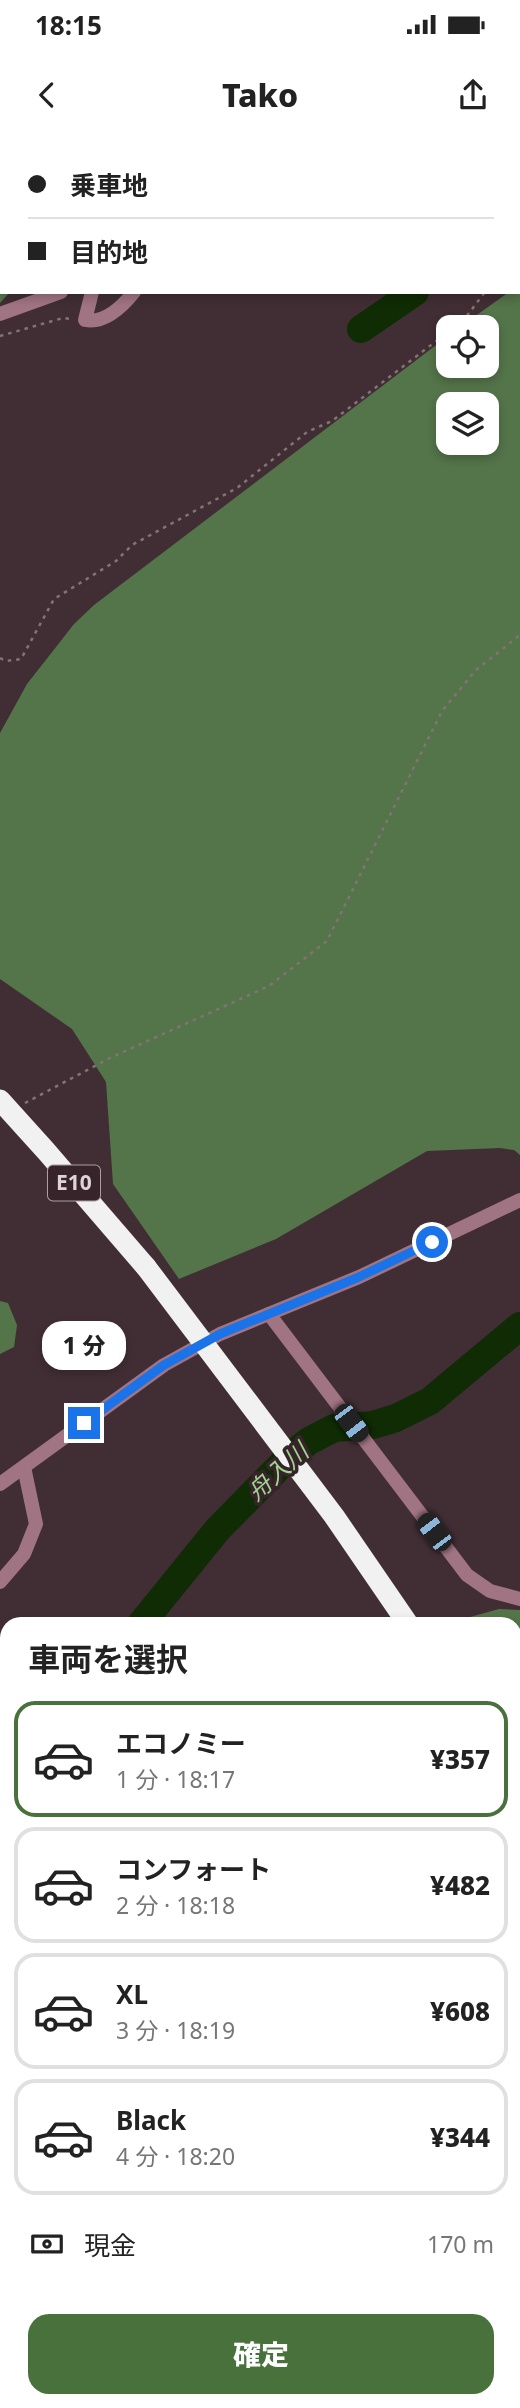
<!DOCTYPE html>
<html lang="ja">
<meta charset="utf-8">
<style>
:root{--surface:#fff;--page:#f6f6f6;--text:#222;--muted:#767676;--line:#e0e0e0;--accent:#48713b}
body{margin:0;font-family:"Noto Sans","Noto Sans JP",sans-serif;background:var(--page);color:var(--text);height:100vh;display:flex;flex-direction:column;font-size:26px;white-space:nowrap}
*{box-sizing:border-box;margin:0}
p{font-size:23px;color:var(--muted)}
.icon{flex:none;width:38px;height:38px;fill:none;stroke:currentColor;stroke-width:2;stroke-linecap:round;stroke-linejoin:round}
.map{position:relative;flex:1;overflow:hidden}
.sheet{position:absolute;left:0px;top:1477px;width:522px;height:791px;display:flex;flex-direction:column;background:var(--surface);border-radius:21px 21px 0 0;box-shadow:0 4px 10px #0003}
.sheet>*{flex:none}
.guide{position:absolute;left:0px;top:0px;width:522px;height:154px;box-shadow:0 4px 10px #0003;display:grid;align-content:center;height:154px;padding:0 28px;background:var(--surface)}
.controls{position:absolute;left:436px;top:175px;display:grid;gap:14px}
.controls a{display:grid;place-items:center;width:63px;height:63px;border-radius:14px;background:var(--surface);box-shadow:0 4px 10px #0003;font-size:35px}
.end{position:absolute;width:32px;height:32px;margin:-16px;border:9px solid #1a73e8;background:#fff;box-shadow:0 0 0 4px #fff}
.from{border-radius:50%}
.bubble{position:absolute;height:49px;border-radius:21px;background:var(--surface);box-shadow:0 4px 10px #0003;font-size:23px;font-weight:800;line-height:49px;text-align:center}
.car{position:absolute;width:21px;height:42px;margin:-21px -10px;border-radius:9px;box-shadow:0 0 5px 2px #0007;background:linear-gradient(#222 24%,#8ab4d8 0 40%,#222 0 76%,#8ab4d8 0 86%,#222 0)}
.guide b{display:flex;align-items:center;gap:24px;height:66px;font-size:26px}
.guide b+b{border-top:2px solid var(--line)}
.guide i{width:18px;height:18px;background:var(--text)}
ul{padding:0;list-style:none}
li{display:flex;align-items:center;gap:21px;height:116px;margin:0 14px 10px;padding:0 14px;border:4px solid var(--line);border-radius:21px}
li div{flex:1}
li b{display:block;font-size:26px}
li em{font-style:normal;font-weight:800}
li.selected{border-color:var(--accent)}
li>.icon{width:63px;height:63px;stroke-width:1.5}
h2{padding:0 28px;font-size:32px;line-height:84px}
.pay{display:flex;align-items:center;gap:18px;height:77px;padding:0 28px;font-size:26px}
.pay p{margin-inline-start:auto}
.button{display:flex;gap:14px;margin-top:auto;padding:14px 28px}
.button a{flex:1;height:80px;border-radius:21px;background:var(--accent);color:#fff;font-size:28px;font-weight:800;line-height:80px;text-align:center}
.status{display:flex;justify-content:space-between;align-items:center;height:49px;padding:0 35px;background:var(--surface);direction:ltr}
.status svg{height:19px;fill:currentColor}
header{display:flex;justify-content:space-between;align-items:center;height:91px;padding:0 28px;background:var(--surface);font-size:32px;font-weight:800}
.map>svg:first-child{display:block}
.forest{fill:#54744a;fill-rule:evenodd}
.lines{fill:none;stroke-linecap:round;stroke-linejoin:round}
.river{stroke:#0f2c04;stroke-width:28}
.path{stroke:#837377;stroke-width:2.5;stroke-dasharray:3.5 5;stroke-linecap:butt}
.street{stroke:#a17483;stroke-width:14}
.highway{stroke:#f1f1f1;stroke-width:21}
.highway-bridge{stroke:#f1f1f1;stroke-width:21}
.route{stroke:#1a73e8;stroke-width:9}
.labels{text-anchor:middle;stroke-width:7;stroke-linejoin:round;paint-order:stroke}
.shield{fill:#36242a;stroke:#ac9ea2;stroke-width:2}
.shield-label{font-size:21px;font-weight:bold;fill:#dfd3d6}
.water-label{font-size:24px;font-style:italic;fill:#a0d290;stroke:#36242a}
</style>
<div class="status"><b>18:15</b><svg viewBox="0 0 49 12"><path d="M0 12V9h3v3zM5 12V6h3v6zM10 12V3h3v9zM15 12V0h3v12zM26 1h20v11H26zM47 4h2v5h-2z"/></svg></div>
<header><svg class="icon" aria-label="back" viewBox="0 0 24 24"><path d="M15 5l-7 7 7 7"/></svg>Tako<svg class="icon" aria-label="share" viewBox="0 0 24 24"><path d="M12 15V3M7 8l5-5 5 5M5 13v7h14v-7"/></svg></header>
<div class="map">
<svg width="520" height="2268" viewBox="0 0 520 2268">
<rect width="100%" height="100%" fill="#412e34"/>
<!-- forest -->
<g class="forest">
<polygon points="0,0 100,2 2,2 2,152 10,152 0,163"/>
<path d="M520 145V1015L514 1010 500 1008 427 1011 276 1099 179 1139 113 1044 106 942 72 889 0 839V593L27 544 74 484 94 465 448 196V226H486V187H460L509 152H520ZM486 264V303H448V264Z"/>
<polygon points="0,1161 8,1163 17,1185 14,1207 0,1214"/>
<polygon points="499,1469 520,1470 520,1607 514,1597 514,1484 471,1484 470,1477"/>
<polygon points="7,1748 7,2156 0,2165 0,1754"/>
<polygon points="520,2009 520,2222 515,2226 514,2012"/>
<polygon points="0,2196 7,2203 7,2261 467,2261 458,2268 0,2268"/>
</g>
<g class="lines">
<!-- river -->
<g class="river">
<polyline points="506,0 508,2"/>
<polyline points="361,189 415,152"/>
<polyline points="141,1484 218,1389 290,1316 309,1301 334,1288 373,1285 396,1278 430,1261 520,1186"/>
<polyline points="0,1642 7,1636"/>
</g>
<!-- path -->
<g class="path">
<polyline points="454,187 466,177 485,152"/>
<polyline points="0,196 63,178 71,179"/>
<polyline points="0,518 6,521 21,519 54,459 116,421 132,405 237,348 307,292 332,281 448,192"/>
<polyline points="25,963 110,918 269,846 327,801 442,571 476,530 520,495"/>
<polyline points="514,1829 520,1830"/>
<polyline points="43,2268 50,2261"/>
</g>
<!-- street -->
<g class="street">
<polyline points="168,2 169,0"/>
<polyline points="223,2 224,0"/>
<path d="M92 152 85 180C105 184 122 167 134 152"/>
<polyline points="0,174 61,152"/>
<polyline points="269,1174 467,1435 490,1451 520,1459"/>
<polyline points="0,1344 164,1225 220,1194 359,1137 520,1060"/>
<polyline points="0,1442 24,1414 36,1384 24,1327"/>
</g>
<!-- highway -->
<g class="highway">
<polyline points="0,960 46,1011 146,1127"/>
<polyline points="514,1653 520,1662"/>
</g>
<!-- highway-bridge -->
<polyline class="highway-bridge" points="146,1127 334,1376 408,1484"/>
</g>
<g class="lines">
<!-- route -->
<polyline class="route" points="84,1283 164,1225 220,1194 359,1137 432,1102"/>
</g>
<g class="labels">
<!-- shield labels -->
<rect class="shield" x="48" y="1025.5" width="52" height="35" rx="5"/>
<g class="shield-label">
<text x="74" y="1050">E10</text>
</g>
<!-- water labels -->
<g class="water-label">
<text transform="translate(278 1332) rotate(-42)" y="8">舟入川</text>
</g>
</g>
</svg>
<div class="controls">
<a><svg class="icon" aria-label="locate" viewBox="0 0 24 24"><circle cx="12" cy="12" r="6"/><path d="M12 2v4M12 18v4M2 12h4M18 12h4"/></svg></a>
<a><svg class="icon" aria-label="layers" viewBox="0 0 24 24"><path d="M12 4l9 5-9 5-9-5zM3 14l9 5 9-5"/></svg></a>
</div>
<i class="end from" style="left:432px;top:1102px"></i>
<i class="end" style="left:84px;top:1283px"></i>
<div class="bubble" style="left:42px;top:1181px;width:84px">1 分</div>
<i class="car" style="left:351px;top:1283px;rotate:143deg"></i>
<i class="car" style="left:434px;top:1392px;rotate:323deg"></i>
<div class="guide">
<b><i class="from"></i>乗車地</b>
<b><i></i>目的地</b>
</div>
<section class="sheet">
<h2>車両を選択</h2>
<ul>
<li class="selected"><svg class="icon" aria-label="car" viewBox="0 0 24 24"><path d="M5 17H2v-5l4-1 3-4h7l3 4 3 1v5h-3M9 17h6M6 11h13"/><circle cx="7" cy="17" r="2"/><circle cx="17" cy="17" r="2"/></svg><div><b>エコノミー</b><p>1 分 · 18:17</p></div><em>¥357</em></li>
<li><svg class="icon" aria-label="car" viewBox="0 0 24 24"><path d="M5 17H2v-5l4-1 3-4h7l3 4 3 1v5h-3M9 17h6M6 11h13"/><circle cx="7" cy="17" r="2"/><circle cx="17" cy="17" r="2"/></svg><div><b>コンフォート</b><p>2 分 · 18:18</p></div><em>¥482</em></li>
<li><svg class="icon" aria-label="car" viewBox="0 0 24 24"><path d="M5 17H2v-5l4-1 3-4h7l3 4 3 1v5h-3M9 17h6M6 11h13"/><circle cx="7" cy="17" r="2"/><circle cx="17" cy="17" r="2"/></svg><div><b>XL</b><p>3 分 · 18:19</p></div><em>¥608</em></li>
<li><svg class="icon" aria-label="car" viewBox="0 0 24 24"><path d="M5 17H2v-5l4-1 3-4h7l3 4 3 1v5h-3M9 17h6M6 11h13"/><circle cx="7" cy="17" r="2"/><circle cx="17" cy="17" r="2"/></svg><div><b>Black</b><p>4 分 · 18:20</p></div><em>¥344</em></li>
</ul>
<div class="pay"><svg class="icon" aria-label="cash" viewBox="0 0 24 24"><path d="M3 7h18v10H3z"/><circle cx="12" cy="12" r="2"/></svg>現金<p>170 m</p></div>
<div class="button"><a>確定</a></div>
</section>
</div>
